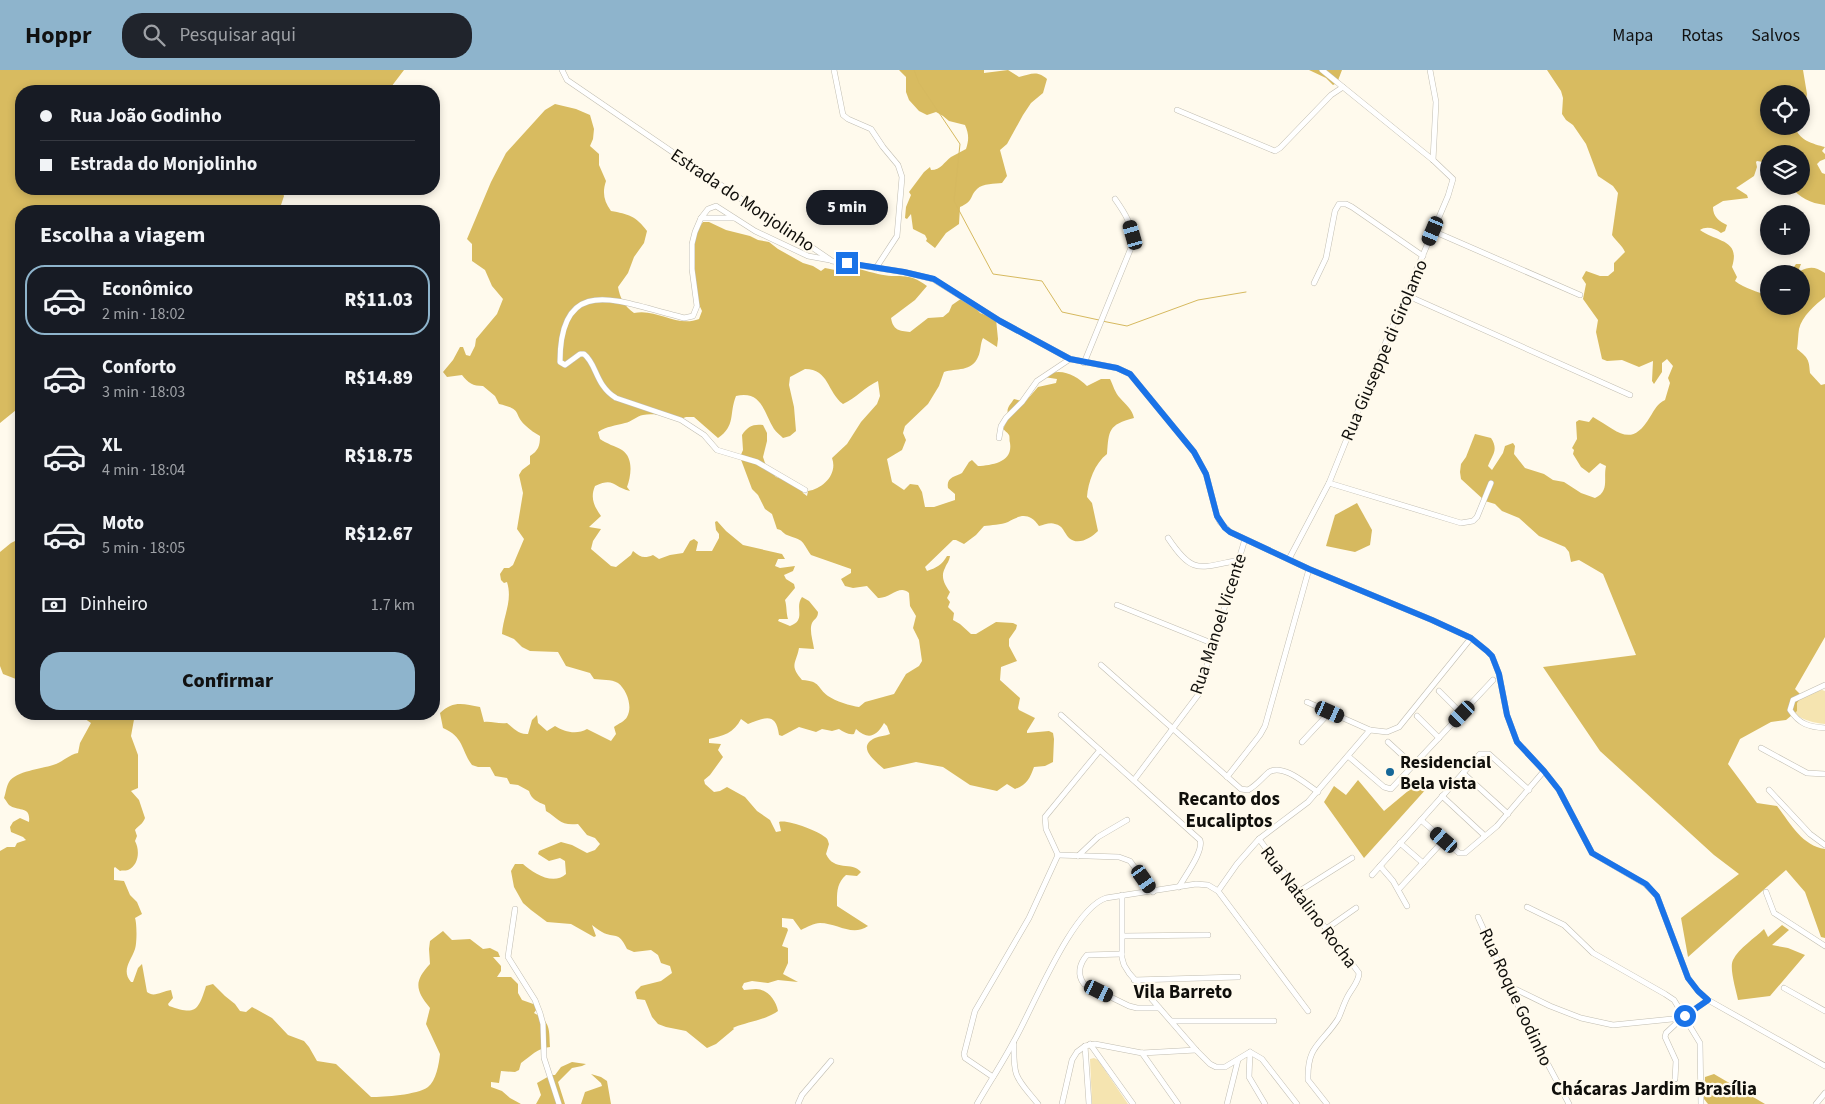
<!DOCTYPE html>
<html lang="pt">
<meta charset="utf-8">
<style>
:root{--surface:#171b24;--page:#20242c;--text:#f1f3f6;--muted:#9ea1a6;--line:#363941;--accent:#8eb4cc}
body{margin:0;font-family:"Source Sans 3",sans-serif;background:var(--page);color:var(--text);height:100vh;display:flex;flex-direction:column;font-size:19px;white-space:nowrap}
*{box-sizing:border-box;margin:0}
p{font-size:16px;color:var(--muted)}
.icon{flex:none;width:28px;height:28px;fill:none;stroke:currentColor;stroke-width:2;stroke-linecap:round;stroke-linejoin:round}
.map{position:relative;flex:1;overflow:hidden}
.details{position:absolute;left:15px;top:135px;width:425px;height:515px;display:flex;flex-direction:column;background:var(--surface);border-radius:20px;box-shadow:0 2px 8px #0003}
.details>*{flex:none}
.banner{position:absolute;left:15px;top:15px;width:425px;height:110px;border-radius:20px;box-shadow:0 2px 8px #0003;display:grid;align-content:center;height:110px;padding:0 25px;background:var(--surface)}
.buttons{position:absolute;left:1760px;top:15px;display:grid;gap:10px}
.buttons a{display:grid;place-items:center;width:50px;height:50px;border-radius:50%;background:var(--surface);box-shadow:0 2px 8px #0003;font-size:25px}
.end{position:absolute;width:22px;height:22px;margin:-11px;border:6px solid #1a73e8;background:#fff;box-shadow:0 0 0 2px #fff}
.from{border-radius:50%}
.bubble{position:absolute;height:35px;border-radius:18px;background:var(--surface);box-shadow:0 2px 8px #0003;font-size:16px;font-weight:800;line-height:35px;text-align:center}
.car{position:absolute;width:15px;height:30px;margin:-15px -8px;border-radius:6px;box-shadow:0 0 4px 1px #0007;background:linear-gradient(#222 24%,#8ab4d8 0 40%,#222 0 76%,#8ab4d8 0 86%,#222 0)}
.banner b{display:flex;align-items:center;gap:18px;height:48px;font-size:19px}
.banner b+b{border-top:1px solid var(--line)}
.banner i{width:12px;height:12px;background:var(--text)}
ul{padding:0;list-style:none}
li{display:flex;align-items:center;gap:15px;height:70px;margin:0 10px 8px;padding:0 15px;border:2px solid transparent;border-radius:20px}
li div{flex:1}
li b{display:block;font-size:19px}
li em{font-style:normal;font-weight:800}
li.selected{border-color:var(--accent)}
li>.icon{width:45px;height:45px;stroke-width:1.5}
h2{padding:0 25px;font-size:22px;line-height:60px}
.pay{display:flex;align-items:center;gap:12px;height:55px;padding:0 25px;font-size:19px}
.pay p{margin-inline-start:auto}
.button{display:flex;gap:10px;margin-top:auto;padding:10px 25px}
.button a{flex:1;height:58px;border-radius:20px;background:var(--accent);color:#111;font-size:20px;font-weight:800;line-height:58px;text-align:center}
header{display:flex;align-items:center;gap:30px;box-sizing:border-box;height:70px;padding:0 25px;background:var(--accent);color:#111}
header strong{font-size:24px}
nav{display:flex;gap:28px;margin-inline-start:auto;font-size:18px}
.search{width:350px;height:45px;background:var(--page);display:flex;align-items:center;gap:12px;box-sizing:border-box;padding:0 18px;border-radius:20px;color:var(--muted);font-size:19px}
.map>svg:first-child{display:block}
.green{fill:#f5e4b0}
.forest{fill:#d8bb60;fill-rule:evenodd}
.water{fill:#d6b95f}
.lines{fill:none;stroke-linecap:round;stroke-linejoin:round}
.stream{stroke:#d6b95f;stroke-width:1}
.minor-casing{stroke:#c1bdb1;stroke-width:6}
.minor{stroke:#fff;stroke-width:5}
.route{stroke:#1a73e8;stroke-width:6}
.poi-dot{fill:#156798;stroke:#fffaed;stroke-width:2}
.labels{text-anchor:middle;stroke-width:4.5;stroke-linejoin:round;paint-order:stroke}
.street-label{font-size:18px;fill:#100f0b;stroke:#fffaed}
.poi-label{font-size:18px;font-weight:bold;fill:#100f0b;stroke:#fffaed;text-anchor:start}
.neighbourhood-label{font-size:19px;font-weight:bold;fill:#100f0b;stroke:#fffaed}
</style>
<header>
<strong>Hoppr</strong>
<div class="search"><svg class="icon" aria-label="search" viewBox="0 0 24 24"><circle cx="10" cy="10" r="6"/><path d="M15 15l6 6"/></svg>Pesquisar aqui</div>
<nav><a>Mapa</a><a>Rotas</a><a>Salvos</a></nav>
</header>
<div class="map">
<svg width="1825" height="1034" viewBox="0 0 1825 1034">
<rect width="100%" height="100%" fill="#fffaed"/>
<!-- green -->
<g class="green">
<path d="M1822 620 1825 621V654C1816 653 1784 648 1796 631 1801 624 1814 622 1822 620Z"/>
<polygon points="1094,988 1098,990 1128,1034 1092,1034 1090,989"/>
</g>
<!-- forest -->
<g class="forest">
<polygon points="0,0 404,0 388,21 21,21 21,119 281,119 284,126 279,141 21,141 21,336 0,353"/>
<path d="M899 0H984V3L1008 0 1019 7C1031 4 1037 0 1047 9L1043 23 1031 33 1023 45 1007 74 1000 80 1007 106 1002 113C995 114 983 113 977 119 969 127 974 131 960 137L959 154 946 163 935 178 926 171 927 169 925 165 913 159 911 144 907 149 905 148 906 137 911 125 909 122 924 102 930 97 931 100C941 100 944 92 951 87 956 84 961 82 966 79 969 70 969 64 965 55L949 51 943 46 936 42 927 45 919 41 909 30 906 22V7Z"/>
<polygon points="1309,0 1342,0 1337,13 1333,15 1326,8"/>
<path d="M1547 0H1803L1807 24 1805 38 1801 40V24H1769V56H1795C1798 70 1813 74 1825 77L1822 81 1825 84V89L1820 91 1817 94 1822 103 1825 104V135C1810 133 1800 128 1790 116H1801V84H1769V93L1757 91 1756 92 1757 97 1754 106 1736 118 1747 125 1748 128 1723 131 1713 137C1713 147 1719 151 1727 155L1725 161 1721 163C1715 158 1706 156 1700 160 1716 172 1741 169 1732 197L1737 207 1735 211C1745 219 1758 221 1769 227V236H1801V204H1789L1796 194H1801L1799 199 1800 201C1811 196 1815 197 1825 203V227C1815 235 1802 246 1799 259 1798 265 1798 273 1797 279 1808 288 1809 289 1810 303L1821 315 1825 314V567L1795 619 1802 626 1797 633V641L1786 650 1771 652 1740 669 1728 694 1757 733 1777 736C1790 753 1802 776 1825 779V868L1821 867 1805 822 1786 800 1688 887 1681 848 1739 804 1714 785 1600 681 1543 597 1636 585 1603 504 1579 490 1571 492 1569 482 1565 477 1539 466 1519 448 1502 441 1495 434 1485 431 1461 409 1460 402 1461 394 1466 387 1475 364 1491 368C1499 380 1492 385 1488 396L1492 400 1503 383 1505 376 1513 373 1515 376 1514 384 1525 398 1544 404 1553 410 1564 412 1581 423 1595 428C1610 421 1603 409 1606 396L1600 393 1589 403 1581 397 1573 384 1574 380 1572 378 1577 369 1576 352 1579 350 1589 352 1593 347C1618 361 1631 379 1650 347 1655 339 1657 334 1665 330L1670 313 1668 308 1673 296 1667 289 1662 293V302L1654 314 1652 311 1653 291 1639 297 1622 290 1607 291 1602 289 1596 262 1598 250 1583 229 1586 214 1582 208 1586 201 1600 206H1608L1614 201V193L1625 182C1622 175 1616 171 1612 165L1618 123 1613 116 1598 106 1586 74 1573 55 1566 50 1562 44 1563 28 1561 21Z"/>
<path d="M555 34 576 39 590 45 594 59 593 69 590 76 599 84V95L606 111C602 123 604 131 611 141 628 144 636 146 647 161L644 173 634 187 628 203 618 217C620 228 624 236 634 243 657 238 677 258 699 249L702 241C696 229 692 211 692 198 692 194 695 190 694 186 694 174 695 162 703 152H709L726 160 750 166 758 170 769 172 778 179 803 193 813 196 821 201 825 198 840 201 843 197C856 197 865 201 878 204 898 209 908 201 927 216L915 230 891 248C893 260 899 261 910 262L928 248 943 247 949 242 952 235 965 226 980 243 996 249 998 269 997 277 983 268C980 274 981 281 978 287 972 302 956 298 944 302L939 316 928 334 905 356 903 363 906 370 902 380 887 389 892 412 904 420 910 414 918 415 922 422 925 437H934L955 430V424L948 418C946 407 955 407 962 403L969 392 972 390 978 396C993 395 1013 392 1010 373 1009 370 1010 367 1009 365 1007 362 1005 361 1003 359L1009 346C1005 339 1010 335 1014 329L1025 332 1038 317 1056 313 1057 309 1044 307C1059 296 1076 305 1087 316L1101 309H1110C1113 315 1115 323 1120 328 1126 335 1132 339 1134 348 1108 355 1109 360 1107 384 1095 393 1088 412 1087 427L1092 433 1098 461C1091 468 1078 476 1069 468 1064 463 1063 455 1055 454 1050 452 1044 455 1039 456 1029 442 1020 445 1008 452 1001 455 991 455 984 456L976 465 964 474 956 470H953L925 497 927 501C936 498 942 495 947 486H950C949 492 947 493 945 498 940 507 945 515 950 522L947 528 950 532 948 537 954 543 953 550 960 554 971 564H976L996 552 1013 553 1017 555 1016 559 1009 569V576L1017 591 1001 597 1000 610 1020 628 1018 638 1019 640 1035 648 1027 661V663L1049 661 1053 663 1054 669 1053 692 1045 696 1034 697C1030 708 1027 715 1015 719L1007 714 997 721 970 715 943 697 916 692 884 699C875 691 856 677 875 668 880 666 885 666 890 664L887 656 884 653C876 667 868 670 856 659L854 664C848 665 844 662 839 659L832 661 822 659 816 662 799 657 782 666 779 665C776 641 764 648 748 654L741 649C734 663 723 666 709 669V673L721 674 718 680 723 687 710 705 704 710 705 714 714 722 720 721 727 717 745 727 757 741 770 750 776 762 781 761 779 752C787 749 818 761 825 767 828 769 828 771 829 774L826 784C834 802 852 791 861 802L857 806 846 805C836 814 837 824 837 836L868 856C852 867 837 853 820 853 814 853 807 857 801 860L793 849 782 848V857L787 858 788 860 782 876 788 878V893L783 904 798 912 778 910 768 913 752 911 744 913 742 917 744 920C748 920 752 919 756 919 767 919 776 930 778 941 768 949 747 952 735 957L733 958 734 959 716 974 707 978 686 961 666 957 658 954 652 947 645 930 637 929 635 922 641 916 661 911 672 903 670 896 661 893 658 885 651 880 634 882 627 879C618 860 615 869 602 862 598 860 595 857 592 855L596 866 594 867 571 854 547 852 531 840 523 833 514 817 511 801 515 794H523C533 803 553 816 566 804L565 791 560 788 549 791 538 784 539 781 561 772 572 775 587 783 595 780 600 774 595 768 587 765 578 754C560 756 559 749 546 741L545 735C538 732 531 729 529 721L518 715 510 714 507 708 495 706 490 697H478L472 695C461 680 464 667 443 658L440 643C453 630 464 634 480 637L484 652C491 651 498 654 507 653 513 658 519 665 528 664L532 650 537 645 538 653 547 661 555 656C564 662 577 665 587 659L611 671 616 664 614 657C618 654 625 651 627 647 633 637 627 620 618 613 611 609 602 610 594 609L590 603 566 596 558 582 530 581 522 577 514 569 502 564C503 546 513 531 507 512L504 513 501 510 500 504 504 498H509L513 495 524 469 517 459 523 423 519 405 522 400 530 394V386C538 381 540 376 540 366 535 363 530 360 526 356 512 343 524 340 499 334L495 326 483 316C473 316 468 313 462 305L447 307 443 302 453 290 460 277H463L466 285 470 286 475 276 476 269 497 244 503 229 492 216 485 200 472 191V174L467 169 491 112 506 83 545 40ZM805 299C829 299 827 322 843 334 856 328 865 317 878 311L880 326 877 334 861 352 847 374 832 388C838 404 823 419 808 421L807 426 803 423 800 415 776 407 766 396 763 387 767 371V363L763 355C753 354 748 356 742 365L743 380 740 387 752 419 758 425 765 439 772 444 777 459C783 460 782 463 787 465 806 472 800 469 811 485L851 499V503L841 509 845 516 853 518 867 516 878 528C890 529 899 514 909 523L910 536 916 546 913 558 919 570 922 591 919 596 906 604 894 624 865 632 859 637C851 636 835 631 828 626 817 618 821 611 802 610 789 595 796 594 799 578L814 579C813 571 809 560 812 553 815 548 818 548 818 542L809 531 802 527C794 538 807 550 790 556L778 551 779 549H788C786 542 787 537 785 530L795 518 794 514 786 509 784 505 793 501 795 496 780 498 775 496 778 489H785L782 484 743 475 726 461 717 451 715 452 716 460 719 464V468L712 481H696L698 472 694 469 690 471 683 483 670 485 659 489 653 485C644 489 640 487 633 481L631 485 616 497 611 496 591 479 593 471 601 459 589 457 601 446C594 436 590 428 595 416 615 407 612 417 630 421L627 417C631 406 634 388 622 380 615 376 607 374 600 369L598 362C607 356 615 356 625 353 631 352 637 346 643 345 654 343 668 346 678 350L686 347H694L718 368C736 356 729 343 736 326 762 320 764 343 774 359 776 362 780 365 783 368L790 366 796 361 794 337 789 315 790 307Z"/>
<polygon points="21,468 21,611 3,604 0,596 0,482 11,473"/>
<path d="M78 644H135L131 666 138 685V718L131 721 139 730 145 748C143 754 138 756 135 760L137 766 135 771C140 780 139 795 128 800 125 801 122 800 120 801L115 797 114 798V810L124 811 130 825 137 832 142 844 135 848C137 854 137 873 135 879 131 891 121 900 131 912H133L138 898 142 894 147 922C154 928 162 921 171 920L173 928 168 934 169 936C195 945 198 942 206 916L213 914 225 926 235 934 240 941 246 942 252 937 272 948 288 965 304 971 309 977 317 991 336 994 371 1027C384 1027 417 1025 428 1017 436 1011 439 994 440 984L426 954 430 938C415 920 414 911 430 894L429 879 430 871 443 861 452 870 470 869 483 879 490 878 498 882 500 887H493L501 896V901L497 907H511L518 914V923L522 930 539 936 534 943C551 952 549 959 550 977 537 978 531 986 521 993L519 1000 515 1002 501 1001 499 1013 491 1012V1017L502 1021 510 1028 521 1034H0V781L7 777H15L17 773 26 770 23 767 11 762 10 757 13 752 20 748 29 752C31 735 18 742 9 735 7 733 6 730 4 728 6 723 6 717 9 712 16 701 41 699 53 695 63 692 68 685 78 683L80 673 91 653Z"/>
<polygon points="1358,710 1384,741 1414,716 1427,718 1364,788 1324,732 1334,716 1346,725"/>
<path d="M1782 855 1789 860 1772 875 1788 878 1805 885 1770 926 1738 930C1736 920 1729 898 1733 890 1739 878 1755 868 1764 859L1768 867Z"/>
<polygon points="572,992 586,994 582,996 572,998 558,1012 565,1034 536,1034 541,1025 537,1013 551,1005 555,1005 561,997"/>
<polygon points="591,1004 601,1007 607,1011 611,1034 581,1034 585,1022 602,1016 601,1013"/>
<polygon points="1714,1004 1765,1034 1708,1034 1704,1029 1705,1007"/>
</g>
<!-- water -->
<polygon class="water" points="1357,433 1372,460 1370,475 1355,482 1326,476 1335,445"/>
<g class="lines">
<!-- stream -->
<g class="stream">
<polyline points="914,0 919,13 960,74 954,131 993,204 1042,211 1062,242 1099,250"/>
<polyline points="1102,251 1127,256 1198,230 1246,222"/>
</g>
<!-- minor casing -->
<g class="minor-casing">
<g id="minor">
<polyline points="562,0 567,10 832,191 904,202 933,209 1000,251 1070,289 1117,298 1130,304 1194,382 1206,404 1217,446 1220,452 1230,462 1309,499 1432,550 1471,568 1487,581 1492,586 1499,604 1507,645 1517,672 1544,701 1559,720 1592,783 1645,814 1657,826 1688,908 1698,921 1708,930 1825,996"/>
<polyline points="834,0 843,45 848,49 871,59 883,77 898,95 902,107 897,166 876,198"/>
<polyline points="1322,0 1343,17"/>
<polyline points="1430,0 1436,32 1433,90"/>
<polyline points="1177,40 1275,81 1280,78 1331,25 1343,17 1433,90 1453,109 1448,126 1385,274 1329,413 1289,489"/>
<polyline points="701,148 708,139 716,136 755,161 808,186 830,190"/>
<path d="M734 148H701L695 162 692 174V199L697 236 693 246 684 248 677 246C619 232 560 202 560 292L565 295 580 284H584C597 294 595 315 616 328L681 350 704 365 717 380 757 392 805 420"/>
<polyline points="1433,161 1580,225"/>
<polyline points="1314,213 1326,188 1335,141 1339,134 1346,134 1352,137 1423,186"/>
<polyline points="1406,225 1630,325"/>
<path d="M1084 293 1133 173C1133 156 1125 143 1115 129"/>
<polyline points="999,368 1001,356 1006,348 1022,332 1037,311 1070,289"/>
<polyline points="1329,413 1461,453 1473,451 1477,447 1491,413"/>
<path d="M1168 468C1193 505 1198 498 1239 490"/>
<polyline points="1117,535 1214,574"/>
<path d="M1101 595 1241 719 1248 720C1256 716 1262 708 1269 702 1283 693 1307 715 1318 722"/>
<path d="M1825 615 1793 630 1790 640C1799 654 1809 657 1825 658"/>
<polyline points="1439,621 1462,644"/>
<polyline points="1307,632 1370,660"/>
<path d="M1061 645 1200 770C1204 781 1185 806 1179 817"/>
<polyline points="1417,646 1439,668"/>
<polyline points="1302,672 1330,642"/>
<polyline points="1388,672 1414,696"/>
<polyline points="1761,678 1807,703 1825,704"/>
<polyline points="1348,686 1384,717 1391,719 1493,610"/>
<polyline points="1463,703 1508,744"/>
<polyline points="1227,707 1260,665 1265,656 1309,499"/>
<polyline points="1134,710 1198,625 1245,469"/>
<polyline points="1769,720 1810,764 1825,775"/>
<polyline points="1442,726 1485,766"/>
<polyline points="1421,750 1459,783 1465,783 1497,756 1544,701"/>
<path d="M1259 769 1359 903C1359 911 1353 917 1349 924 1344 932 1342 941 1338 949 1321 975 1307 975 1308 1010L1327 1034"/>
<polyline points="1400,773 1423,793"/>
<polyline points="1058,785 1046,759 1045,747 1100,680"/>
<polyline points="1058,785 1119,787 1130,791 1153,822"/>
<polyline points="1078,786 1098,767 1127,750"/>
<polyline points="1380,796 1393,811 1407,836"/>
<polyline points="1372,805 1480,684 1489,684 1529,720"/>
<polyline points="1399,819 1444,770"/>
<polyline points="1298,822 1352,788"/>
<polyline points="1766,822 1774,843 1825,876"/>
<polyline points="1122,825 1122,888 1124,895 1129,903 1196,980 1210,994 1216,997 1225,997 1250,982 1249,1007 1265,1034"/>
<polyline points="1527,837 1564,855 1593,883 1665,924 1674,930 1700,973 1701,1034"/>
<polyline points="515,839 508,887 535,930 540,943 543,954 544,988 559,1034"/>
<polyline points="1478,847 1527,955 1569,1034"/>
<polyline points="1326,859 1356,838"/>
<polyline points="1123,866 1208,865"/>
<path d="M1122 884 1087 885C1079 894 1077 905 1084 914L1129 936 1137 938H1159"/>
<polyline points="1134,910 1238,907"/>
<polyline points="1509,916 1550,936 1581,948 1613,955 1682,948 1708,930"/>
<polyline points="1784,918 1825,941"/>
<polyline points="1308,941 1218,821 1237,794 1259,769 1308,732 1370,660 1387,662 1399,657 1471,568"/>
<polyline points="1172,951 1274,951"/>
<path d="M1014 974C1013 1009 1017 1008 1038 1034"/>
<polyline points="1090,974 1133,1034"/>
<polyline points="1085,976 1089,1034"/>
<polyline points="1250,982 1262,989 1297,1034"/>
<polyline points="1142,983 1178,1034"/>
<polyline points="993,1007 965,988 964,984 975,941 1029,848 1058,785"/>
<polyline points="1675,1009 1676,991 1665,967 1666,963 1682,948"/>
<polyline points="798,1034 802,1025 831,991"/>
<path d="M977 1034C989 1013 1003 992 1014 971 1033 938 1072 839 1106 828L1196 814 1208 815 1218 821"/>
<polyline points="1062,1034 1072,990 1077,982 1085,976 1095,974 1142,983 1196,980"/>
<polyline points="1227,1034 1238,990"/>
<polyline points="1816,1034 1825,1023"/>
</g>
</g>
<!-- minor -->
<use href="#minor" class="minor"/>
</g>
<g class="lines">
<!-- route -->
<polyline class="route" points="847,193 904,202 934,209 1000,251 1070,289 1117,298 1130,304 1194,382 1206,404 1217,446 1225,458 1230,462 1309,499 1432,550 1471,568 1487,581 1492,586 1499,604 1507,645 1517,672 1544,701 1559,720 1592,783 1646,814 1657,826 1688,908 1698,921 1708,930 1685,946"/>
</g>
<!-- markers -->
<circle class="poi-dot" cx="1390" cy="702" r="5"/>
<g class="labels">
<!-- street labels -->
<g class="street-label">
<text transform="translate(743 130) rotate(34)" y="6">Estrada do Monjolinho</text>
<text transform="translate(1384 280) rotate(-67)" y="6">Rua Giuseppe di Girolamo</text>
<text transform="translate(1218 554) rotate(-72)" y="6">Rua Manoel Vicente</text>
<text transform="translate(1309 837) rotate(53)" y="6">Rua Natalino Rocha</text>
<text transform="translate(1516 927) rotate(65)" y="6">Rua Roque Godinho</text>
</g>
<!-- poi labels -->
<g class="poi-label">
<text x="1400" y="698">Residencial<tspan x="1400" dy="21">Bela vista</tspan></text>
</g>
<!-- neighbourhood labels -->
<g class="neighbourhood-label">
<text x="1229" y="735">Recanto dos<tspan x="1229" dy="22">Eucaliptos</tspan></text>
<text x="1183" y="928">Vila Barreto</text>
<text x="1654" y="1025">Chácaras Jardim Brasília</text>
</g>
</g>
</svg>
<div class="buttons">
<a><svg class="icon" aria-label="locate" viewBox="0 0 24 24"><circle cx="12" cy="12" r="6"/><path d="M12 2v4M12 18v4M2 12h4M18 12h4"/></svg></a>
<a><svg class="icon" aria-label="layers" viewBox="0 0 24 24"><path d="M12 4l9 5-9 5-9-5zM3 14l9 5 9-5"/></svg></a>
<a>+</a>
<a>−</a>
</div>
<i class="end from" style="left:1685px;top:946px"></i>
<i class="end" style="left:847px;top:193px"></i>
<div class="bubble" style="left:806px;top:120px;width:82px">5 min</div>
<i class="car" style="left:1433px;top:161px;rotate:203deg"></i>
<i class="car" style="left:1133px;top:165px;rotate:344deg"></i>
<i class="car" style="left:1330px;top:642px;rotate:114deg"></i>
<i class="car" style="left:1462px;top:644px;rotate:224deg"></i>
<i class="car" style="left:1444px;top:770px;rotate:311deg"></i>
<i class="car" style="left:1144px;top:809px;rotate:145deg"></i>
<i class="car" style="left:1099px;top:921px;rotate:116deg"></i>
<div class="banner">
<b><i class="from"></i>Rua João Godinho</b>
<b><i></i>Estrada do Monjolinho</b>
</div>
<section class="details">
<h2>Escolha a viagem</h2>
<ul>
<li class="selected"><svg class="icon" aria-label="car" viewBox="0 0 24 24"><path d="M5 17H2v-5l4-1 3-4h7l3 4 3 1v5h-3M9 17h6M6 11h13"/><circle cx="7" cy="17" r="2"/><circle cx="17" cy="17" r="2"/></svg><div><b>Econômico</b><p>2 min · 18:02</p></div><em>R$11.03</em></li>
<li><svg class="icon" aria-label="car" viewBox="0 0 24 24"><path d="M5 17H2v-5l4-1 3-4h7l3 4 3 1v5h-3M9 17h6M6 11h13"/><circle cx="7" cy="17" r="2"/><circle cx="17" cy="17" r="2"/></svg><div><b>Conforto</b><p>3 min · 18:03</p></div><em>R$14.89</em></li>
<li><svg class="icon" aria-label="car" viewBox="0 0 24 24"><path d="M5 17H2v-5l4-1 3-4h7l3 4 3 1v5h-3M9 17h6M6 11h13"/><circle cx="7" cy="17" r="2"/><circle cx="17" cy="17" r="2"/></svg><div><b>XL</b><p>4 min · 18:04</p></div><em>R$18.75</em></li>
<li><svg class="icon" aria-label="car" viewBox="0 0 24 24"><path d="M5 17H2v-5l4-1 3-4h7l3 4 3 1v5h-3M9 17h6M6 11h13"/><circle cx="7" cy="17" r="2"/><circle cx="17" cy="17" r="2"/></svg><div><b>Moto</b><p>5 min · 18:05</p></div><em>R$12.67</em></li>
</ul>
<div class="pay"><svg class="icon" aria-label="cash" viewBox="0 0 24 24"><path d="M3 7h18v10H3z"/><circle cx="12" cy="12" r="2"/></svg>Dinheiro<p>1.7 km</p></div>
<div class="button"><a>Confirmar</a></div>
</section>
</div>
